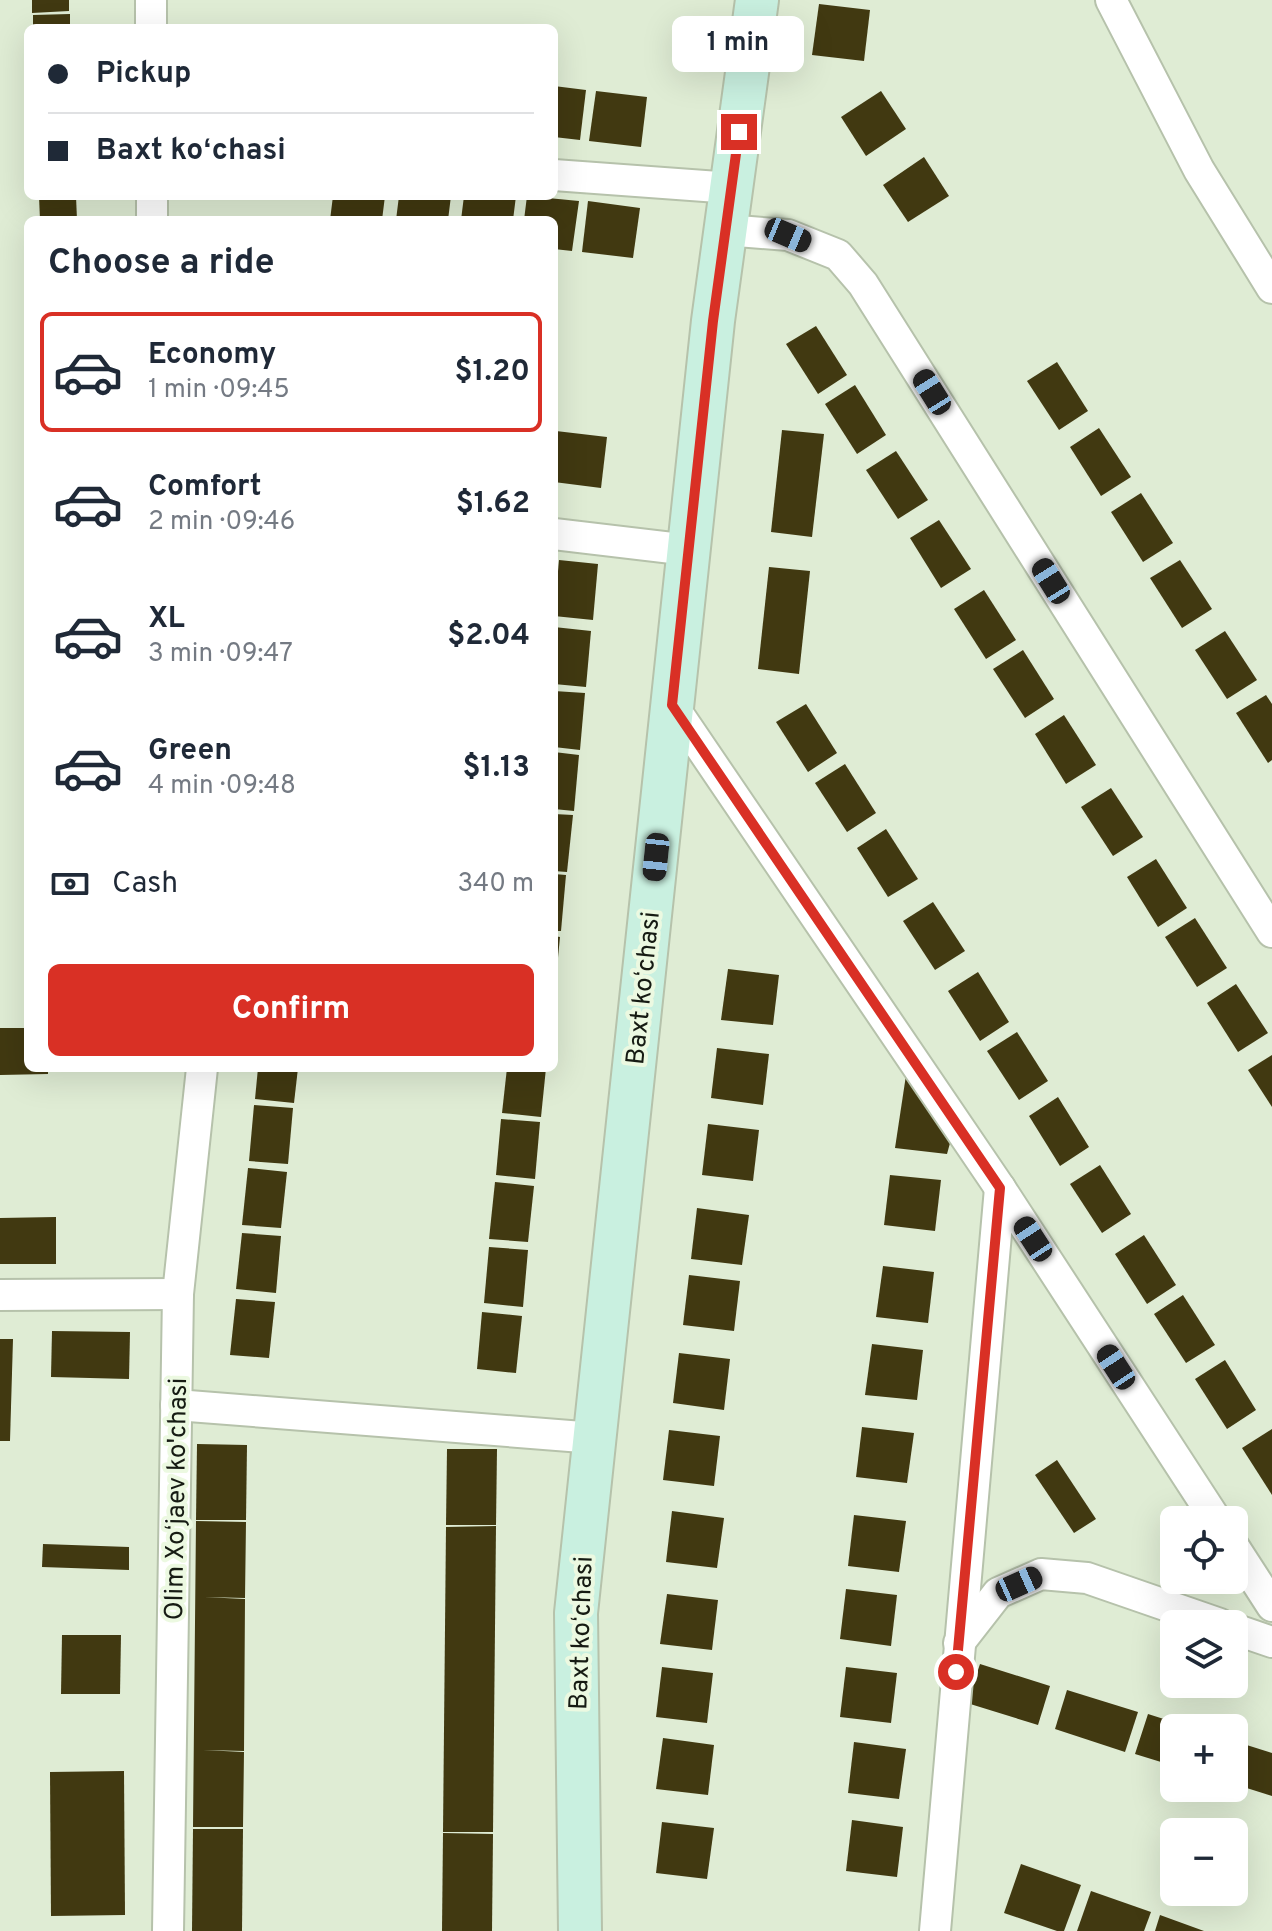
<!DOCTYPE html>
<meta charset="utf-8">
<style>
:root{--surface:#fff;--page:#f6f6f7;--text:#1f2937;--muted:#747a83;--line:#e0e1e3;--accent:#d93025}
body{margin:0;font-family:Overpass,sans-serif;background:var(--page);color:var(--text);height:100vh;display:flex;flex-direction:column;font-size:30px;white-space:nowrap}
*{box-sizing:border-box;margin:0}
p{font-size:26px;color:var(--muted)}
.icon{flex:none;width:44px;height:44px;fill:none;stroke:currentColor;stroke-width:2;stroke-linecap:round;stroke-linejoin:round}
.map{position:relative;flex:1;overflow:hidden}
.panel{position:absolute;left:24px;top:216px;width:534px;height:856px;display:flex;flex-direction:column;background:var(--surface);border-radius:12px;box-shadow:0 8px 32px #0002}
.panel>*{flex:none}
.top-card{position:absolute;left:24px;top:24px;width:534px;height:176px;border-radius:12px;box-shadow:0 8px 32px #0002;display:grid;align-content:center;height:176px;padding:0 24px;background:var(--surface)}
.fabs{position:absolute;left:1160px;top:1506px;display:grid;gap:16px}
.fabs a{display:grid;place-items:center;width:88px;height:88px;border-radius:12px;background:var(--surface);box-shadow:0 8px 32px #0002;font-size:40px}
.end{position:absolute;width:36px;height:36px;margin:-18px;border:10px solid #d93025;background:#fff;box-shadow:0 0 0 4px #fff}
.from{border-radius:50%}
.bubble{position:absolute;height:56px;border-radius:12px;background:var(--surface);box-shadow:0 8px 32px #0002;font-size:26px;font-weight:700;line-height:56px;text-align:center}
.car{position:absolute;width:24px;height:48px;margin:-24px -12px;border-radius:10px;box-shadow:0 0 6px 2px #0007;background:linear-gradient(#222 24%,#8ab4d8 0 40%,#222 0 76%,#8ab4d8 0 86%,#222 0)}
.top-card b{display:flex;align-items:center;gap:28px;height:76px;font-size:30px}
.top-card b+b{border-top:2px solid var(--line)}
.top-card i{width:20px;height:20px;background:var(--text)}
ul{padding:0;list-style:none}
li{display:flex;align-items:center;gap:24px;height:120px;margin:0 16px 12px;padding:0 8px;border:4px solid transparent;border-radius:12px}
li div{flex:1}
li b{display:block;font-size:30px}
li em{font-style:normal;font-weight:700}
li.active{border-color:var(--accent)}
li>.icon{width:72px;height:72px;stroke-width:1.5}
h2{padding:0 24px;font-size:36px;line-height:96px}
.pay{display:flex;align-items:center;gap:20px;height:88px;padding:0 24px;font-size:30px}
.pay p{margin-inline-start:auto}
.action{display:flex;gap:16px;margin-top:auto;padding:16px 24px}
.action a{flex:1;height:92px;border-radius:12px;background:var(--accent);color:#fff;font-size:32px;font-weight:700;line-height:92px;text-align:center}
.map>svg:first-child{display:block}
.building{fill:#413911}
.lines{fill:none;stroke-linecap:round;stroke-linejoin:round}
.minor-casing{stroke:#b6c2ab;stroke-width:34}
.secondary-casing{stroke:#b6c2ab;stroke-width:46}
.minor{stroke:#fff;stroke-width:30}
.secondary{stroke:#c9f0e0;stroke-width:42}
.route{stroke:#d93025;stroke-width:10}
.labels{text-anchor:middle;stroke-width:8;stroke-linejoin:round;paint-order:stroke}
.street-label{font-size:26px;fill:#161b13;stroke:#ecf9e1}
</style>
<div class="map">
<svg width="1272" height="1931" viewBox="0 0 1272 1931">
<rect width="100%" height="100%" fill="#dfecd4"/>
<!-- building -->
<g class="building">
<polygon points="32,0 69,0 69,11 32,13"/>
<polygon points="819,4 870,10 864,61 812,55"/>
<polygon points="70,14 70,28 33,28 33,15"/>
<polygon points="554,86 586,90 580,140 554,137"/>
<polygon points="596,91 647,97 641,147 589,141"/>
<polygon points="881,91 906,129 866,156 841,117"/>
<polygon points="924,157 949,196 908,222 883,185"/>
<polygon points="39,196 76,196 77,220 40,220"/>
<polygon points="333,196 385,196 382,220 330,220"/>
<polygon points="399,196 451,196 448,220 396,220"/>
<polygon points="464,196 516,196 513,220 461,220"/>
<polygon points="527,196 579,201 572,251 554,249 554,220 524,220"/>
<polygon points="588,201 640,208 633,258 582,252"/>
<polygon points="816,326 847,375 818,394 786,344"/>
<polygon points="1057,362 1088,411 1059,430 1027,381"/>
<polygon points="855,385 886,435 857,454 825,404"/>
<polygon points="1099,428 1131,477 1101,496 1070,447"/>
<polygon points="782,430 824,434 812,537 771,532"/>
<polygon points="556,431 607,437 601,488 554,482"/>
<polygon points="896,451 928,500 898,519 866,470"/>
<polygon points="1141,493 1173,543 1143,562 1111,512"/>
<polygon points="939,520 971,569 941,588 910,538"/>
<polygon points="559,560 598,564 593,620 554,616"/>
<polygon points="1180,560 1212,609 1182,628 1150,578"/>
<polygon points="769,567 810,571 799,674 758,669"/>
<polygon points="984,590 1016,640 986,659 954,609"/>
<polygon points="554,627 591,631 586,687 554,684"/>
<polygon points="1225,631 1257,680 1227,699 1195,650"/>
<polygon points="1023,650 1054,699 1025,718 993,669"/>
<polygon points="554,691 585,693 580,750 554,747"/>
<polygon points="1266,695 1272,704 1272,760 1268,763 1236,713"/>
<polygon points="806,704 837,753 808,772 776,722"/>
<polygon points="1064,715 1096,765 1066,784 1035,734"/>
<polygon points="554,752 579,755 574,811 554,809"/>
<polygon points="845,764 876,813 847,832 815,783"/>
<polygon points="1111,788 1143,837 1113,856 1081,807"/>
<polygon points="554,814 573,815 567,872 554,871"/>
<polygon points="886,829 918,879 888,897 857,848"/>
<polygon points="1156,859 1187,908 1158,927 1127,877"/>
<polygon points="554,874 566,875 561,931 554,931"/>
<polygon points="933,902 965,951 935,970 903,921"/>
<polygon points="1195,918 1227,968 1197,987 1165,937"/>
<polygon points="554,936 560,937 556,978 554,978"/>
<polygon points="728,969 779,975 773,1025 721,1020"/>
<polygon points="978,972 1009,1022 980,1041 948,991"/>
<polygon points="1236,984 1268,1033 1238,1052 1207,1003"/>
<polygon points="0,1028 28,1028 28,1068 48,1068 48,1074 0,1075"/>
<polygon points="1017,1032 1048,1081 1019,1100 987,1051"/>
<polygon points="717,1048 769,1054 763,1105 711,1098"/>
<polygon points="1272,1055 1272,1107 1248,1070"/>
<polygon points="908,1062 955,1125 947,1154 895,1148"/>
<polygon points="258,1068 298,1068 294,1103 255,1099"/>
<polygon points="507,1068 546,1068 541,1117 502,1113"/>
<polygon points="1058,1097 1089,1147 1060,1166 1029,1116"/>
<polygon points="254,1105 293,1108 288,1164 249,1161"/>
<polygon points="501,1119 540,1122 535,1179 496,1175"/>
<polygon points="708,1124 759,1130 753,1181 702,1175"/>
<polygon points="1100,1165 1131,1214 1102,1233 1070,1184"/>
<polygon points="248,1168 287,1172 281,1228 242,1225"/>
<polygon points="890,1175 941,1180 935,1231 884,1225"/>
<polygon points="495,1182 534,1186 528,1242 489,1239"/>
<polygon points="697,1208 749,1215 742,1265 691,1259"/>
<polygon points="56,1217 56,1264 0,1264 0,1218"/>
<polygon points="242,1233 281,1236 276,1293 236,1289"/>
<polygon points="1144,1235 1176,1285 1147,1304 1115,1254"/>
<polygon points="489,1247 528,1250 523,1307 484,1303"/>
<polygon points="883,1266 934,1272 928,1323 876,1317"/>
<polygon points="689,1275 740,1281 734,1331 683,1325"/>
<polygon points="1183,1295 1215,1345 1186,1363 1154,1314"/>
<polygon points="236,1299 275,1302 269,1358 230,1355"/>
<polygon points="482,1312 522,1316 516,1373 477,1369"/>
<polygon points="52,1331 130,1332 129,1379 51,1377"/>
<polygon points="0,1339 13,1339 10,1441 0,1441"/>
<polygon points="872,1344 923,1350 917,1400 865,1395"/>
<polygon points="679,1353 730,1359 724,1410 673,1403"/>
<polygon points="1225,1360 1256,1410 1227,1429 1195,1379"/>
<polygon points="862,1427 914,1433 907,1483 856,1477"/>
<polygon points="1272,1429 1272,1495 1242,1448"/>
<polygon points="669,1430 720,1436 714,1486 663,1480"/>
<polygon points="197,1444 247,1445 246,1520 196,1520"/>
<polygon points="447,1449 497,1449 496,1525 446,1525"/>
<polygon points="1057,1460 1096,1519 1074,1533 1035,1475"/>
<polygon points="672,1511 724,1518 717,1568 666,1562"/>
<polygon points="854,1515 906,1521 899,1572 848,1566"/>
<polygon points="196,1521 246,1522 245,1598 204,1597 245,1599 244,1751 203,1750 244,1752 243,1827 193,1827"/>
<polygon points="496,1526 493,1832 443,1832 446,1527"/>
<polygon points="43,1544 129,1547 129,1570 42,1567"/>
<polygon points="846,1589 897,1595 891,1646 840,1639"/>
<polygon points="667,1594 718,1600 712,1650 660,1644"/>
<polygon points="62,1635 121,1635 120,1694 61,1694"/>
<polygon points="980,1664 1050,1686 1038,1725 967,1703"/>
<polygon points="662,1667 713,1673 707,1723 656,1717"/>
<polygon points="846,1667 897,1673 891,1723 840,1717"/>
<polygon points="1067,1690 1138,1712 1125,1752 1055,1729"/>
<polygon points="1148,1714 1189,1727 1174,1728 1174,1766 1135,1754"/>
<polygon points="663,1738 714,1745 708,1795 656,1789"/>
<polygon points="1234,1741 1272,1753 1272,1796 1234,1784"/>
<polygon points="854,1742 906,1749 899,1799 848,1793"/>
<polygon points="124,1771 125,1915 51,1916 50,1772"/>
<polygon points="852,1820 903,1827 897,1877 846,1871"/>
<polygon points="662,1822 714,1828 707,1879 656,1873"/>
<polygon points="193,1829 243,1829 242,1931 192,1931"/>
<polygon points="443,1833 493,1834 492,1931 442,1931"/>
<polygon points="1021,1864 1081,1885 1064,1931 1057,1931 1004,1913"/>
<polygon points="1091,1891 1151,1912 1144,1931 1077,1931"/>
<polygon points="1160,1915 1204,1931 1155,1931"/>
</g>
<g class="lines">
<!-- minor casing -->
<g class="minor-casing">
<g id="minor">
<polyline points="151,0 151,28"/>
<polyline points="1111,0 1199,170 1272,288"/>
<polyline points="554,175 732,188"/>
<polyline points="152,220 152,196"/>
<polyline points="725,230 788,235 838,255 863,284 1272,932"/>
<polyline points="554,534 689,550"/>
<polyline points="672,705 1000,1188 1216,1520"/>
<polyline points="0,1295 178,1294"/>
<polyline points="176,1405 595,1438"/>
<polyline points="1234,1547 1272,1606"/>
<polyline points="1234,1629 1272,1642"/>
<polyline points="959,1643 998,1593 1041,1574 1087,1578 1220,1624"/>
<polyline points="168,1931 178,1294 202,1068"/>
<polyline points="935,1931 1000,1188"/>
</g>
</g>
<!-- secondary casing -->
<g class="secondary-casing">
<polyline id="secondary" points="580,1931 576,1613 713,321 757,0"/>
</g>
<!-- minor -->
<use href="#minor" class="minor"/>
<!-- secondary -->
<use href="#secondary" class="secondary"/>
</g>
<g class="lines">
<!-- route -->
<polyline class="route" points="739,132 713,321 672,705 1000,1188 956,1672"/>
</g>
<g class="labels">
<!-- street labels -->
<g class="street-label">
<text transform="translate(642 988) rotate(-84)" y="9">Baxt koʻchasi</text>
<text transform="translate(175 1499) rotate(-89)" y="9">Olim Xoʻjaev ko'chasi</text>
<text transform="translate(580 1633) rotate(-88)" y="9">Baxt koʻchasi</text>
</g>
</g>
</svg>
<div class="fabs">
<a><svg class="icon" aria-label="locate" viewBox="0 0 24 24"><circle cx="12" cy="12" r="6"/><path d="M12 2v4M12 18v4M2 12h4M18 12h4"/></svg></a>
<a><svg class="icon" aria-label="layers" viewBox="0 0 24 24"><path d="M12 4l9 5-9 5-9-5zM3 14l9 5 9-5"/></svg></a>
<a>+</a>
<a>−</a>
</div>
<i class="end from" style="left:956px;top:1672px"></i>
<i class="end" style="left:739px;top:132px"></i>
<div class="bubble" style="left:672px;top:16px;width:132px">1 min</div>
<i class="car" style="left:788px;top:235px;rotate:113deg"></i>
<i class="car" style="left:932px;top:392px;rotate:328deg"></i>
<i class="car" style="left:1051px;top:581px;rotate:328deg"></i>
<i class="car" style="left:656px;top:857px;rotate:186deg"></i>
<i class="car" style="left:1033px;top:1239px;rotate:327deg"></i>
<i class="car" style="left:1116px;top:1367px;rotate:327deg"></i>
<i class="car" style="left:1019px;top:1584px;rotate:66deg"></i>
<div class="top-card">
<b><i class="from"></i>Pickup</b>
<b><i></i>Baxt koʻchasi</b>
</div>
<section class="panel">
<h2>Choose a ride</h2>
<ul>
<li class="active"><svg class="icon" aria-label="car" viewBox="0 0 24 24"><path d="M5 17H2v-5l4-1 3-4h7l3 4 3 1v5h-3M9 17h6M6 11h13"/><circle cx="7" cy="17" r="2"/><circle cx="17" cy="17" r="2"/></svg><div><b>Economy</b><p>1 min · 09:45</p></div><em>$1.20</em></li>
<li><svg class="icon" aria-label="car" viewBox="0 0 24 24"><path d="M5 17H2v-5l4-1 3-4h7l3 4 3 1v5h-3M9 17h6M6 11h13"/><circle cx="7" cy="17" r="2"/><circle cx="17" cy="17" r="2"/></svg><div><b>Comfort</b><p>2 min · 09:46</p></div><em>$1.62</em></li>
<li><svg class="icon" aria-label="car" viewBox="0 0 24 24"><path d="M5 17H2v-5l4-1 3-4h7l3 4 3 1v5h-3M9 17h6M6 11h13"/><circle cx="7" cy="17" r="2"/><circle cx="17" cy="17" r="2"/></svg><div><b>XL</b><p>3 min · 09:47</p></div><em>$2.04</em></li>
<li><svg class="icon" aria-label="car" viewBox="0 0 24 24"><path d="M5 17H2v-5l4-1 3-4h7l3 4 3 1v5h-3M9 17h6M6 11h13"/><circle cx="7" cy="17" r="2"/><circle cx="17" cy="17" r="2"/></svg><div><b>Green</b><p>4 min · 09:48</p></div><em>$1.13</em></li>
</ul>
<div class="pay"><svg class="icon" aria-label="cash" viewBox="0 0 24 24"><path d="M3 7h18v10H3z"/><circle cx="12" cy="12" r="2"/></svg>Cash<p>340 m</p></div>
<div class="action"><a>Confirm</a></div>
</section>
</div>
